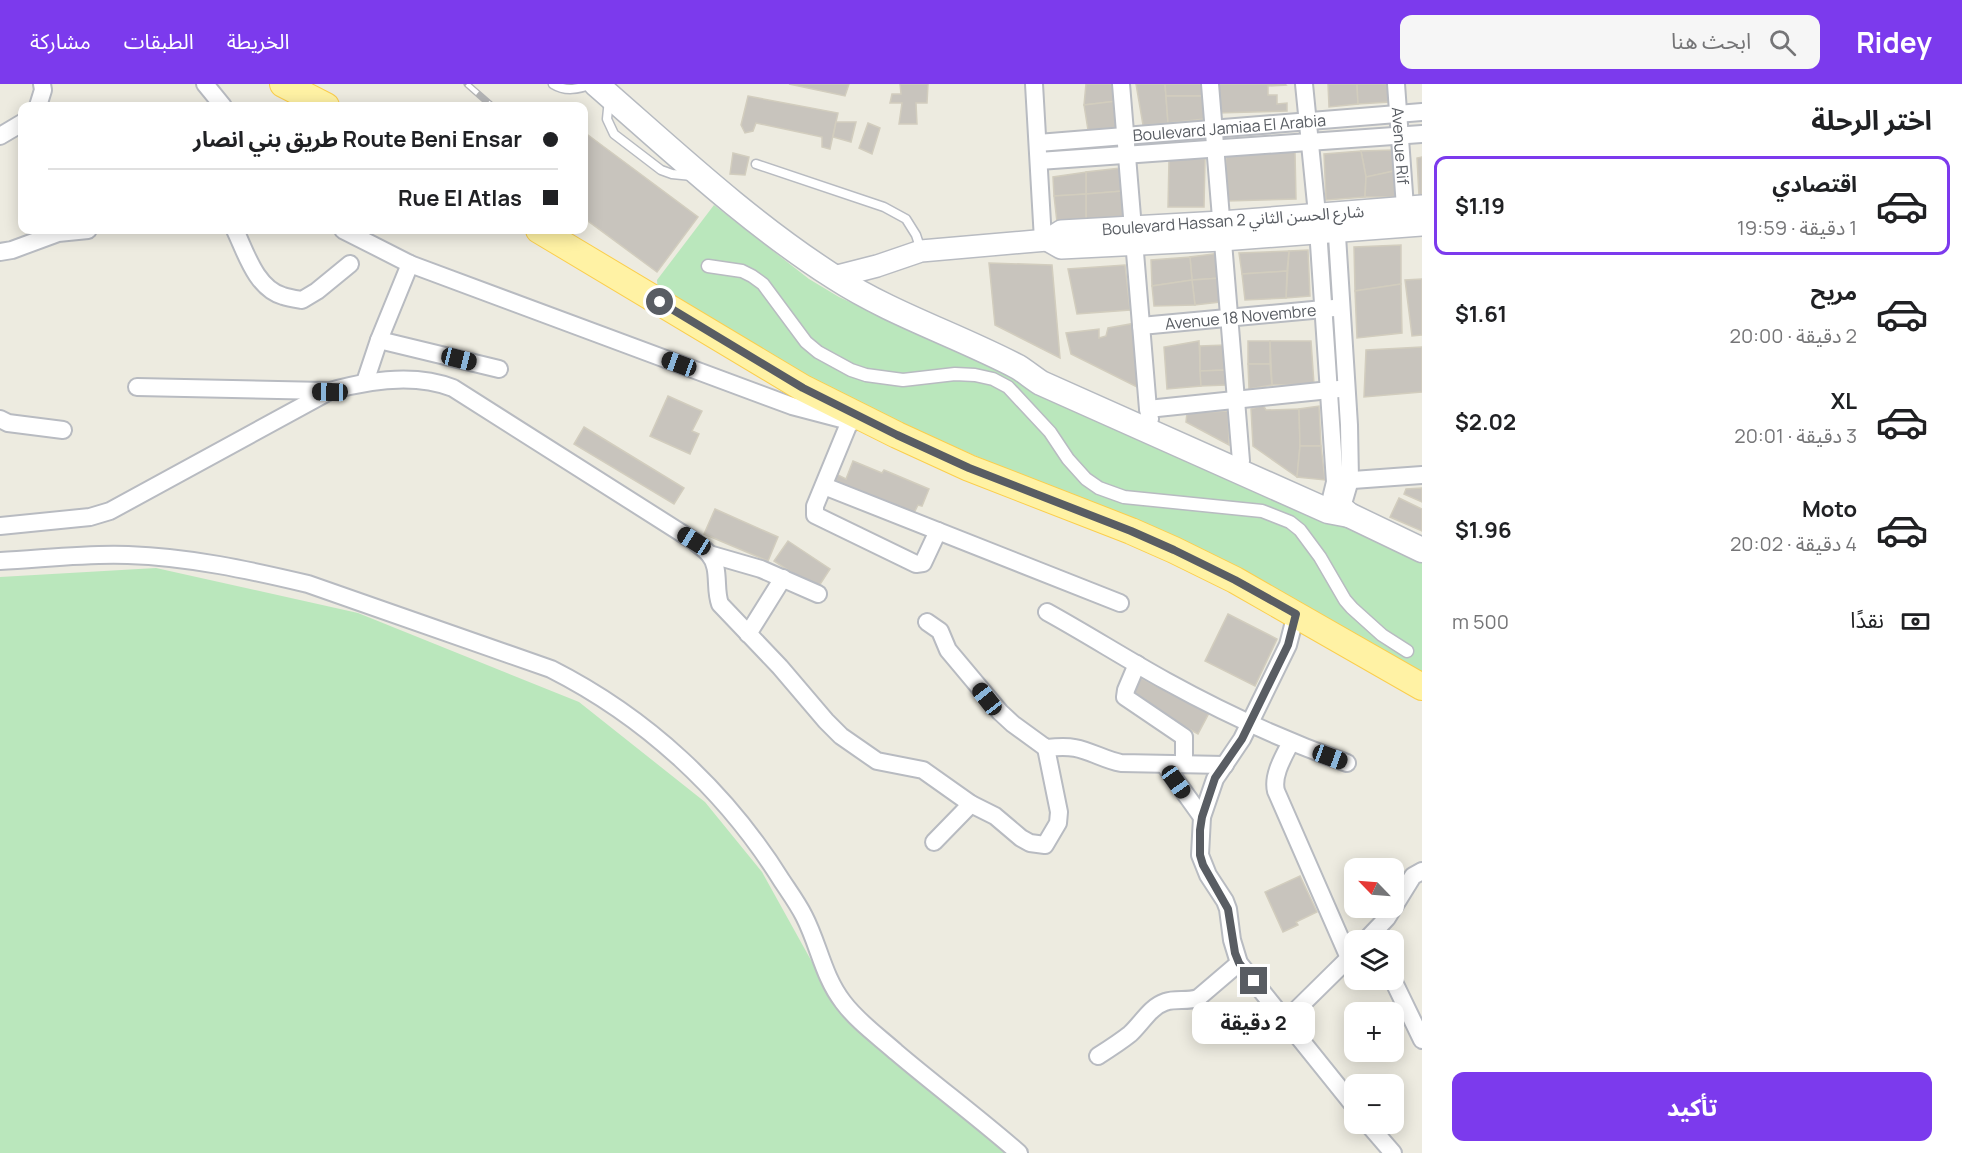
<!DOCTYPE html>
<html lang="ar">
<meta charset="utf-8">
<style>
:root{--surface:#fff;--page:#f6f6f6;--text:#202124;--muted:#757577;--line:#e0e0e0;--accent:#7c3aed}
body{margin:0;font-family:Manrope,"Noto Sans Arabic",sans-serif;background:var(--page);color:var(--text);direction:rtl;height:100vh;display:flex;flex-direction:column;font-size:22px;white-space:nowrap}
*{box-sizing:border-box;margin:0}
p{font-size:20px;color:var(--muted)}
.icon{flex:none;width:33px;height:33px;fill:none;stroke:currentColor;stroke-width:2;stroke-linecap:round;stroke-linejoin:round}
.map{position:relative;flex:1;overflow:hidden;direction:ltr}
.side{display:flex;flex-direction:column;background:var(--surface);width:540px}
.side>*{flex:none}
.banner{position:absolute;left:18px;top:18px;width:570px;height:132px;border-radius:12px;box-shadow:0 3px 15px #0003;direction:rtl;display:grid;align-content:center;height:132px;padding:0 30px;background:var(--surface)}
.needle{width:39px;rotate:295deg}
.buttons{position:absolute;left:1344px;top:774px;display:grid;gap:12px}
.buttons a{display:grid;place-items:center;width:60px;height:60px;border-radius:12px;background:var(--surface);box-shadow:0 3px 15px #0003;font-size:30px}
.end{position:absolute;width:27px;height:27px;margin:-14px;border:8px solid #595d63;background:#fff;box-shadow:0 0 0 3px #fff}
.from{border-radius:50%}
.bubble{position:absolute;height:42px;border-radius:12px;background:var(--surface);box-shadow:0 3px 15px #0003;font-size:20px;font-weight:700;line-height:42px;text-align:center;direction:rtl}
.car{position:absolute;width:18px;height:36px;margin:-18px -9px;border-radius:8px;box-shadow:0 0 4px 2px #0007;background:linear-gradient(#222 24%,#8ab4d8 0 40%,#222 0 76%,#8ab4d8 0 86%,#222 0)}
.banner b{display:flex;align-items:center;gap:21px;height:57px;font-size:22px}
.banner b+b{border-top:2px solid var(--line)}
.banner i{width:15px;height:15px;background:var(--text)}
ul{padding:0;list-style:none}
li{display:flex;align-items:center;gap:18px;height:99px;margin:0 12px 9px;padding:0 18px;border:3px solid transparent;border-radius:12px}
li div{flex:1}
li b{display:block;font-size:22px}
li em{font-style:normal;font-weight:700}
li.selected{border-color:var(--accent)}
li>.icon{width:54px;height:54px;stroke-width:1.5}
h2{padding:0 30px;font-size:27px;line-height:72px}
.pay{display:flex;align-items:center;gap:15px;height:66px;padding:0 30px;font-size:22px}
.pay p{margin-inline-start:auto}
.primary-button{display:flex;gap:12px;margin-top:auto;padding:12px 30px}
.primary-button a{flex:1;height:69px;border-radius:12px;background:var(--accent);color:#fff;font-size:24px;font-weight:700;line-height:69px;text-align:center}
header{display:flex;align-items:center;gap:36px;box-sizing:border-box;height:84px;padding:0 30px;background:var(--accent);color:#fff}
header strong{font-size:28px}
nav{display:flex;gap:33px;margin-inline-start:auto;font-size:21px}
.search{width:420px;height:54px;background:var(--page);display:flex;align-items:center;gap:15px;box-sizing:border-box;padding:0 21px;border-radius:12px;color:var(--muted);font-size:22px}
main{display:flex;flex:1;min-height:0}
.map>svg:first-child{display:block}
.green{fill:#bae7bc}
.building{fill:#c8c4bd;stroke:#d2cdbe;stroke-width:1.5}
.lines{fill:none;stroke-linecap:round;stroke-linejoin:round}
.service-casing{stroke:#b8bbc1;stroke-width:11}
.pedestrian-casing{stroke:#b8bbc1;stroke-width:15}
.minor-casing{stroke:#b8bbc1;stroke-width:20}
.tertiary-casing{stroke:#b8bbc1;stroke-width:24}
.secondary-casing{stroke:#b6bac0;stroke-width:27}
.primary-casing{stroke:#fbce4c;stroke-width:28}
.service{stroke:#fff;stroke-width:8}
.pedestrian{stroke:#fff;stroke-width:12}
.minor{stroke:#fff;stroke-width:16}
.tertiary{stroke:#fff;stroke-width:21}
.secondary{stroke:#fff;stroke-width:24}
.primary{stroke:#fff2a4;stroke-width:26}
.rail-casing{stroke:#b4b5b6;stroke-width:7}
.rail{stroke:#fff;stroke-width:4.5;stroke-dasharray:14;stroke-linecap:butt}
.route{stroke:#595d63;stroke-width:8}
.labels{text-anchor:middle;stroke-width:6;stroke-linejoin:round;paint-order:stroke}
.street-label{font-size:16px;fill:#595d63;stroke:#fff}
</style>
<header>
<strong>Ridey</strong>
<div class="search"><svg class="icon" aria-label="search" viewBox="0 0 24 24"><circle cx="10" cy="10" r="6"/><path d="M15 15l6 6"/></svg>ابحث هنا</div>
<nav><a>الخريطة</a><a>الطبقات</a><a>مشاركة</a></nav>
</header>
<main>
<section class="side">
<h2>اختر الرحلة</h2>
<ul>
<li class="selected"><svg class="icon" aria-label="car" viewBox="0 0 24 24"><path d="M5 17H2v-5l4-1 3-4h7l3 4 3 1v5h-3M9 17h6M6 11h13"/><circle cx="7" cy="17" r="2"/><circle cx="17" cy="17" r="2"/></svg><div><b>اقتصادي</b><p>1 دقيقة · 19:59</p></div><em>$1.19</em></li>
<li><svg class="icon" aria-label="car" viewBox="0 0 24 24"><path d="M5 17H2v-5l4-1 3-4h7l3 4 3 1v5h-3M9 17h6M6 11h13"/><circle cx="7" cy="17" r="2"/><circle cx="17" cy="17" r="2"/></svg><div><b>مريح</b><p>2 دقيقة · 20:00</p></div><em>$1.61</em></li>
<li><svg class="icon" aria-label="car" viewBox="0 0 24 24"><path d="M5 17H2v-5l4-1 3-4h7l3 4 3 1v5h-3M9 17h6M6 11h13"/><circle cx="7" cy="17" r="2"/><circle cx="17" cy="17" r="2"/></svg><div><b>XL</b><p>3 دقيقة · 20:01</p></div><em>$2.02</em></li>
<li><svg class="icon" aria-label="car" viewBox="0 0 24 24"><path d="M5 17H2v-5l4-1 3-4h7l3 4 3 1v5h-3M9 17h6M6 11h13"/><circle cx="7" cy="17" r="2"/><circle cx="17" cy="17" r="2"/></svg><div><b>Moto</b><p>4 دقيقة · 20:02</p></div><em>$1.96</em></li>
</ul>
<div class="pay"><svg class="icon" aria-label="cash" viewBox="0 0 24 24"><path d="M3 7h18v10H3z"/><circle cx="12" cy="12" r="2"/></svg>نقدًا<p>500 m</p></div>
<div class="primary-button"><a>تأكيد</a></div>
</section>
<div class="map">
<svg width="1422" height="1069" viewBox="0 0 1422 1069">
<rect width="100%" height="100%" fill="#edebe0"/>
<!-- green -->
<g class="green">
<polygon points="714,121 809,195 839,213 1422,478 1422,595 1095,423 862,323 658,208 657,196"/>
<polygon points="156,484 358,529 579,618 705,718 762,788 842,932 1015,1069 0,1069 0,493"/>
</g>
<!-- building -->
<g class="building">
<polygon points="789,0 849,0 845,12"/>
<polygon points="900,0 928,0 927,19 916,19 917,40 899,40 902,19 890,19 892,10 901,10"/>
<polygon points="1086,0 1117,0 1117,17 1084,21"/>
<polygon points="1136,0 1165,0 1168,39 1143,41"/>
<polygon points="1165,0 1202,0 1202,12 1166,12"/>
<polygon points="1216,0 1285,0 1286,1 1268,2 1268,11 1277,11 1277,20 1287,19 1287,27 1217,29"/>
<polygon points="1328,0 1357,0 1358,20 1329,23"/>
<polygon points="1357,0 1388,0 1390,18 1358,20"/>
<polygon points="748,12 838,29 830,65 822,63 822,53 756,39 753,47 745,49 741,41"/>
<polygon points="1166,12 1202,12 1205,35 1168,39"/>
<polygon points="1117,17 1119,43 1088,46 1084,21"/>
<polygon points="836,38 856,38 851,58 833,53"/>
<polygon points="868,39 880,44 872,70 859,64"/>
<polygon points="584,48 698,133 657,188 584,134"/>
<polygon points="1393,66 1394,87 1366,93 1361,67"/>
<polygon points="1361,67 1366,93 1365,113 1326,116 1324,70"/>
<polygon points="1295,68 1296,115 1227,117 1226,70"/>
<polygon points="733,69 749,73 745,91 730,90"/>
<polygon points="1422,73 1422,112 1419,112 1417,74"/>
<polygon points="1169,75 1205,75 1204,123 1168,123"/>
<polygon points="1120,84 1123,107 1086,110 1086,88"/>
<polygon points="1394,87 1395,113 1365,113 1366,93"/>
<polygon points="1086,88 1086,110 1054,112 1053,93"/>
<polygon points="1123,107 1123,134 1086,135 1086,110"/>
<polygon points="1086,110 1086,138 1057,138 1054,112"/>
<polygon points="1401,161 1401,200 1355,207 1354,163"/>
<polygon points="1308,166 1310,212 1286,214 1289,167"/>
<polygon points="1289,167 1287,187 1242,190 1239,169"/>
<polygon points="1220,169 1221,194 1192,196 1190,173"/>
<polygon points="1190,173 1192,196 1152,202 1151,176"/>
<polygon points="989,179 1052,181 1060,274 995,241"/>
<polygon points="1125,181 1130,226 1077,230 1068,185"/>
<polygon points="1287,187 1286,214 1245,216 1242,190"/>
<polygon points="1221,194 1220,218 1195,221 1192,196"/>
<polygon points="1422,195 1422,251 1412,252 1405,196"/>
<polygon points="1192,196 1195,221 1154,222 1152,202"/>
<polygon points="1401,200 1402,249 1357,254 1355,207"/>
<polygon points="1136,239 1141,305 1071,270 1066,249 1099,245 1099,254 1106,252 1108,244"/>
<polygon points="1199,257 1201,302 1167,305 1164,263"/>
<rect x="1248" y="257" width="22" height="23"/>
<polygon points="1270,257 1311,257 1314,300 1272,301"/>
<polygon points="1225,261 1226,286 1200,287 1200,262"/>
<polygon points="1422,263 1422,308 1364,313 1366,266"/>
<polygon points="1248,280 1270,280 1272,301 1249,305"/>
<polygon points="1226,286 1226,301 1201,302 1200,287"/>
<polygon points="668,312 702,327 692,347 699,350 690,370 650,352"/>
<polygon points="1263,321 1266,326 1299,325 1300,362 1297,393 1253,362 1251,325"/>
<polygon points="1319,322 1321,362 1300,362 1299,325"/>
<polygon points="1228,327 1229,361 1186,338 1187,329"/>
<polygon points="584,343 684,404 674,420 574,360"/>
<polygon points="1300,362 1321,362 1325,396 1297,393"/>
<polygon points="853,377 882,389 884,386 929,405 922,422 918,421 912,433 830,399 834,389 846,395"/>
<polygon points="1422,404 1422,418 1404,410 1406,405"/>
<polygon points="1399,414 1422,425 1422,447 1390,433"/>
<polygon points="715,425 778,453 768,477 704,450"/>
<polygon points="788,457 830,485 817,505 774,477"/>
<polygon points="1228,530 1277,555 1255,602 1205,577"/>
<polygon points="1139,593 1209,629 1198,650 1182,641 1180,645 1128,613"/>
<polygon points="1300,792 1317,828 1296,838 1298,841 1283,848 1265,808"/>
</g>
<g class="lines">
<!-- service casing -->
<g class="service-casing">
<g id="service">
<path d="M553 0C566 8 578 5 593 0"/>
<polyline points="609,15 607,35 614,50 661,86 672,90 692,92"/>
<polyline points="756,80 884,123 906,135 916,151 921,166"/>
</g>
</g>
<!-- pedestrian casing -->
<g class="pedestrian-casing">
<polyline id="pedestrian" points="708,182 742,187 752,192 763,200 806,258 818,268 851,286 866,291 903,296 955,290 975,291 993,295 1008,303 1050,348 1068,375 1086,395 1099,404 1124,413 1262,427 1290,438 1300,446 1320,473 1345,516 1352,524 1382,551 1407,567"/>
</g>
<!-- minor casing -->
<g class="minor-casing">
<g id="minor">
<polyline points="205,0 223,22"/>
<polyline points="1034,0 1043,156"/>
<polyline points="1121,0 1148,325 1150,335"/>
<polyline points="1210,0 1241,377"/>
<polyline points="1304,0 1317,130 1335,398 1328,427"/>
<path id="s1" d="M1396 0 1405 123"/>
<polyline points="38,22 43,6 42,0"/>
<polyline points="0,52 22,39"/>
<path id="s2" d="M1038 59 1422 28"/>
<polyline points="1039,77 1422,50"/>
<polyline points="1336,136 1349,341 1350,396 1340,430"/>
<path d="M235 146C246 169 256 204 283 212 289 214 296 215 302 216L317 207 350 180"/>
<polyline points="343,146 410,180 792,322 853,338"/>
<polyline points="0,168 12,166 58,149 88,146"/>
<path id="s3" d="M1141 242 1334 224"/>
<polyline points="379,256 499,285"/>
<polyline points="365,298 379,256 410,180"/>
<polyline points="137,303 326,307"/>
<polyline points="1148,325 1339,305"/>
<polyline points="0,335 8,339 63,346"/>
<polyline points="850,337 815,422 815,431 916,480 923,479 938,447"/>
<polyline points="1339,397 1422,391"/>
<polyline points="824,402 1120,519"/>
<path d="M0 442 90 433 110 427 330 307C369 296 415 289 453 304L694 457C698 461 705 465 709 470 721 484 714 504 720 520L780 583 826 637 841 652 877 677 923 686 971 720 995 732 1021 754 1030 759 1045 761 1058 739 1059 728 1046 664"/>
<polyline points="709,470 761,485 818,510"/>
<path d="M0 477C41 475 87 469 128 471 189 473 249 486 308 500L551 585C646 633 726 707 782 797 790 809 798 820 804 832 819 861 823 892 843 918 858 938 878 952 896 968 936 1002 979 1034 1019 1069"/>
<path d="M1047 528C1087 550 1126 575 1166 597 1224 629 1285 657 1347 679"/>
<polyline points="1296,530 1288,561 1242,655 1215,695 1202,733 1200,771 1208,791 1225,817 1228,825 1232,856 1239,879 1354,1022"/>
<path d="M927 538 940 547 948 566 1000 628 1013 640 1046 664C1056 663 1065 662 1075 664 1091 667 1105 676 1121 679L1225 681"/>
<polyline points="748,550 783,494"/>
<polyline points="1137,580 1126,606 1125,613 1184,653 1184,680"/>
<path d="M1291 658C1284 672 1272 691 1276 707L1349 874"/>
<polyline points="1164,680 1202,733"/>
<polyline points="934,758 971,720"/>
<polyline points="1366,856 1387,834 1413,792 1422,787"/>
<polyline points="1393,896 1422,956"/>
<polyline points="1286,936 1354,869"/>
<path d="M1098 972C1109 965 1120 958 1130 950 1142 939 1150 923 1165 918 1176 914 1187 918 1198 914L1239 879"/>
<polyline points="1368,1040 1393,1069"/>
</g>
</g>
<!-- tertiary casing -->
<g class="tertiary-casing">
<g id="tertiary">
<polyline points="1047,156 1061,164 1222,156 1422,141"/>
<polyline points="834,193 877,182 921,167 1047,156 1061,147 1221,138 1422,122"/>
</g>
</g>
<!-- secondary casing -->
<g class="secondary-casing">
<g id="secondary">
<path d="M596 0C673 67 748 138 834 193 891 230 957 251 1018 283 1026 288 1033 294 1041 299L1328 427 1349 431"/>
<polyline points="1337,421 1349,431 1422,466"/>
</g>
</g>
<!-- primary casing -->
<g class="primary-casing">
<g id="primary">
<polyline points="283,0 326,22"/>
<polyline points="539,146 803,304 897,351 969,384 1131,447 1174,466 1235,496 1422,603"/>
</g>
</g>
<!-- service -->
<use href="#service" class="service"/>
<!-- pedestrian -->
<use href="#pedestrian" class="pedestrian"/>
<!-- minor -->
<use href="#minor" class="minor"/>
<!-- tertiary -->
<use href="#tertiary" class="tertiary"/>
<!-- secondary -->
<use href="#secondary" class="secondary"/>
<!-- primary -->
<use href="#primary" class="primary"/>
<!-- rail casing -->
<g class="rail-casing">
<polyline id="rail" points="467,0 492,22"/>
</g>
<!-- rail -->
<use href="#rail" class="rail"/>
</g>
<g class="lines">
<!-- route -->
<polyline class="route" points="660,218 803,304 897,351 969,384 1131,447 1174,466 1235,496 1296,530 1288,561 1242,655 1215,694 1202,733 1200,746 1200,771 1203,781 1228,825 1235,869 1239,879 1254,897"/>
</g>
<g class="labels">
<!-- street labels -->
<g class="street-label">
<text dy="6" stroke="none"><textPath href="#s2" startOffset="192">Boulevard Jamiaa El Arabia</textPath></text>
<text dy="6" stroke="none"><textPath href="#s1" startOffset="62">Avenue Rif</textPath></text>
<text transform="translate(1233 136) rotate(-4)" y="6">Boulevard Hassan 2 شارع الحسن الثاني</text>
<text dy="6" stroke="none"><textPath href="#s3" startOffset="100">Avenue 18 Novembre</textPath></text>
</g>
</g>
</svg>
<div class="buttons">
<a><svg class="needle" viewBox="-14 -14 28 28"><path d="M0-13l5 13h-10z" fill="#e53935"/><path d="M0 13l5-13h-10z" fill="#757577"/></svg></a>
<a><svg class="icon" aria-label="layers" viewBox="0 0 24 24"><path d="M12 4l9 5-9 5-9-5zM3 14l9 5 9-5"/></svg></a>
<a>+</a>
<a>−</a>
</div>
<i class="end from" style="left:660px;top:218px"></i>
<i class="end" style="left:1254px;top:897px"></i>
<div class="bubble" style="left:1192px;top:918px;width:123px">2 دقيقة</div>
<i class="car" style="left:459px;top:275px;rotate:104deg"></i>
<i class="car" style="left:679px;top:280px;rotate:290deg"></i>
<i class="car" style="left:330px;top:308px;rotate:271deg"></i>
<i class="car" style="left:694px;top:457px;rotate:302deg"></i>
<i class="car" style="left:987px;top:615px;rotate:322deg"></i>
<i class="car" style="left:1330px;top:673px;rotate:110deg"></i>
<i class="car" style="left:1176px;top:698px;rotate:145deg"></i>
<div class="banner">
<b><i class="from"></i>Route Beni Ensar طريق بني انصار</b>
<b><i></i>Rue El Atlas</b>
</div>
</div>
</main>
